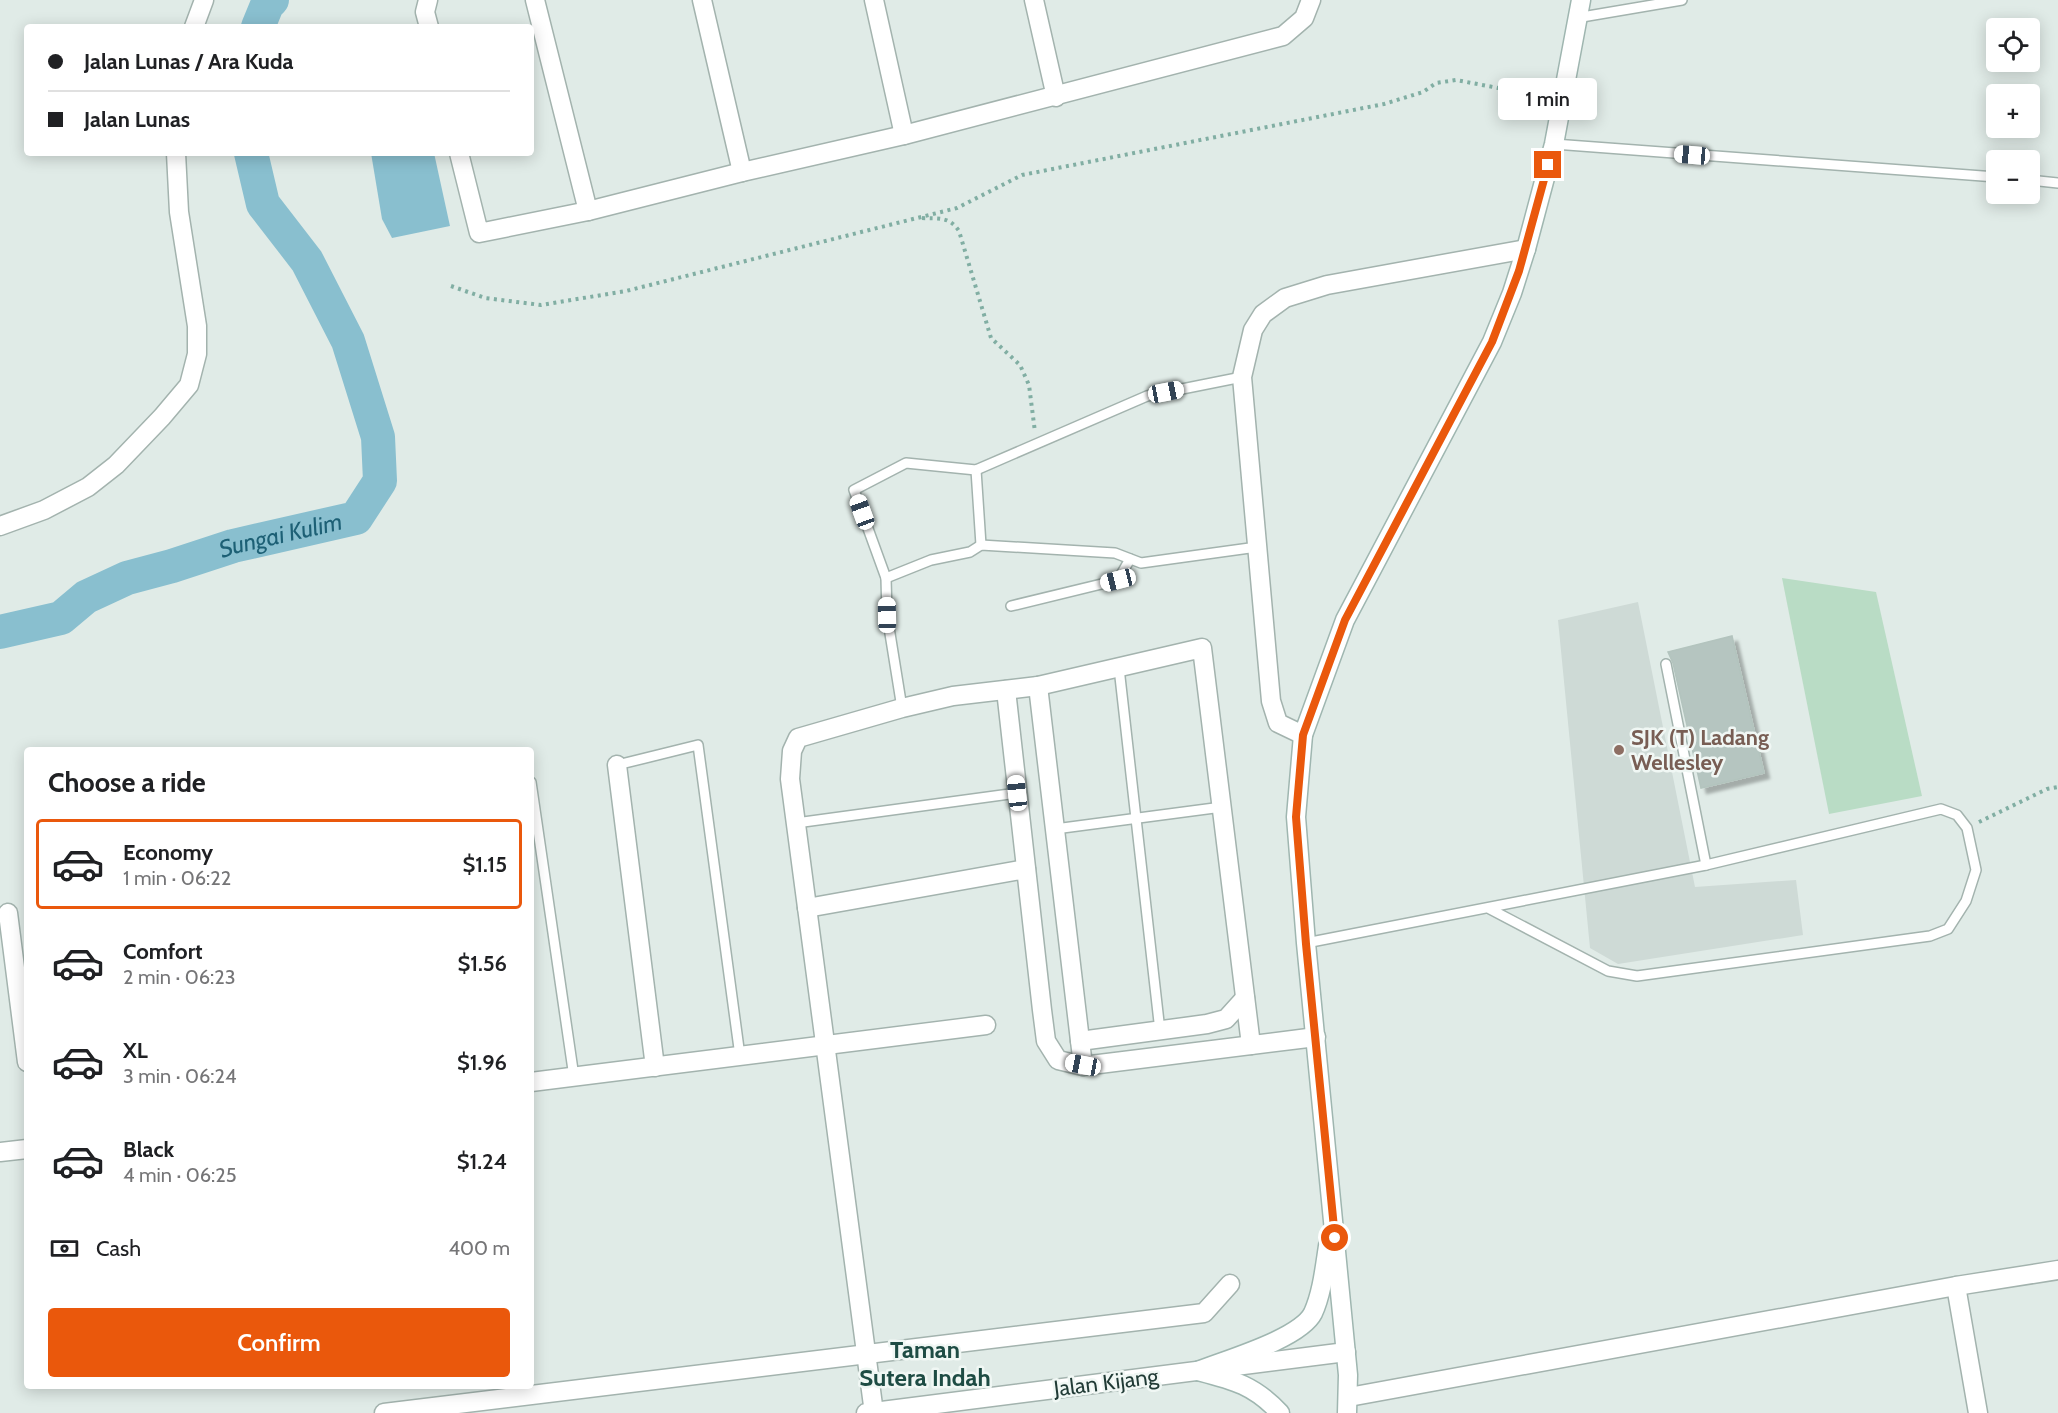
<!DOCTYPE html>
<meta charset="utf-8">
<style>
:root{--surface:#fff;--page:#f6f6f6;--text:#202124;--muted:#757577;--line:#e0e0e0;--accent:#ea580c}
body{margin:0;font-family:Cabin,sans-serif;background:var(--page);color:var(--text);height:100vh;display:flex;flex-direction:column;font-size:22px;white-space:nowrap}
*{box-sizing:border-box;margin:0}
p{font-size:20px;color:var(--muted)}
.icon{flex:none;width:33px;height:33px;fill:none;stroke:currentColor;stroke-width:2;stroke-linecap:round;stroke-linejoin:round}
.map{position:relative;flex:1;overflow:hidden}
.details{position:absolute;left:24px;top:747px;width:510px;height:642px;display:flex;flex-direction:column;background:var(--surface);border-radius:6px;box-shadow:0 3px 15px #0003}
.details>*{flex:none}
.banner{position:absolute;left:24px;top:24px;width:510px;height:132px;border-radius:6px;box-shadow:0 3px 15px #0003;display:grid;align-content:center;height:132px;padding:0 24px;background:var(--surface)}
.buttons{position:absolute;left:1986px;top:18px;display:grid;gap:12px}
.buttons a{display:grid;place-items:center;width:54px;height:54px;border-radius:6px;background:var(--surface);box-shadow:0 3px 15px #0003;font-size:30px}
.end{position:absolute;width:27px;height:27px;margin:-14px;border:8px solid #ea580c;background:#fff;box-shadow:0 0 0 3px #fff}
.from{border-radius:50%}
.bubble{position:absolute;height:42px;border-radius:6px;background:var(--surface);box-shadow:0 3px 15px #0003;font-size:20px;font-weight:600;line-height:42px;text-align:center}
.car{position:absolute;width:18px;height:36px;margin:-18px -9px;border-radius:8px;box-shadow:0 0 4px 2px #0007;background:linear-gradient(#fff 24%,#345 0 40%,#fff 0 76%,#345 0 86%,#fff 0)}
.banner b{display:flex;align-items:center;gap:21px;height:57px;font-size:22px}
.banner b+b{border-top:2px solid var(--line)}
.banner i{width:15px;height:15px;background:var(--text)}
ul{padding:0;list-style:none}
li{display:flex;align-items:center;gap:18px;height:90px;margin:0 12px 9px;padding:0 12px;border:3px solid transparent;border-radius:6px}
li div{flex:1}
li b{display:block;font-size:22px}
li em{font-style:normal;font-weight:600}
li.active{border-color:var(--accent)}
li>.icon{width:54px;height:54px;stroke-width:1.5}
h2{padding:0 24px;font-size:27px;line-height:72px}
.pay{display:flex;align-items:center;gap:15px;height:66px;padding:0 24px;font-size:22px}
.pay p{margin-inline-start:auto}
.cta{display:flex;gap:12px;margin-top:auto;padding:12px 24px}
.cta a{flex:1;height:69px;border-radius:6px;background:var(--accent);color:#fff;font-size:24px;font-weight:600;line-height:69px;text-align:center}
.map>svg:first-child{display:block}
.built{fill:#cedad6}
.green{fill:#b9dcc5}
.water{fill:#89bfcf}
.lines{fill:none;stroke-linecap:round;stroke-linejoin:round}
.river{stroke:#89bfcf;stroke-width:34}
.building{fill:#b5c5c0;stroke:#b3c4be;stroke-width:1.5;filter:url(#shadow)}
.lane-casing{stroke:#a3b3ae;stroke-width:12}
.street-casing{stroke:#a3b3ae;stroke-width:21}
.secondary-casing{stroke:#9fb6b0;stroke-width:21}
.path{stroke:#81aea3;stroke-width:4;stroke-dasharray:3 4.5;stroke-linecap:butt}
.lane{stroke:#fff;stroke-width:9}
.street{stroke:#fff;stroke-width:18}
.secondary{stroke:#fff;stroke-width:18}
.route{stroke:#ea580c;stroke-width:8}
.education-dot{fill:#8d6e63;stroke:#f0f7f4;stroke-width:2}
.labels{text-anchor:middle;stroke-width:5;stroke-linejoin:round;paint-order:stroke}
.education-label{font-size:22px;font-weight:bold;fill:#785e54;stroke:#f0f7f4;text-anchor:start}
.street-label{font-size:22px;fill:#213b36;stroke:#f0f7f4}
.water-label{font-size:24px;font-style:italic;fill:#1d6075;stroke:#f0f7f4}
.neighbourhood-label{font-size:24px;font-weight:bold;fill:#1e4c44;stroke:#f0f7f4}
</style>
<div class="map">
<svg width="2058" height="1413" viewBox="0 0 2058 1413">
<defs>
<filter id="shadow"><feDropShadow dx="5.5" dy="5.5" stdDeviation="1.5" flood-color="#0004"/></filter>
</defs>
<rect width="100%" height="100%" fill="#e0ebe7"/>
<!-- built -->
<polygon class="built" points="1638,602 1695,887 1796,880 1803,935 1618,964 1590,948 1558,620"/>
<!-- green -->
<polygon class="green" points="1782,578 1876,592 1922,796 1829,814"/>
<!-- water -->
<polygon class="water" points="371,153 434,153 450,226 392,238 382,219"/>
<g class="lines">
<!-- river -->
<g class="river">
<polyline points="258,27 267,5 272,0"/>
<path id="s1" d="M0 632 61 618 86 597 127 578 172 566 233 546 356 518 380 481 378 437 348 341 307 261 263 204 251 153"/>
</g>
</g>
<!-- building -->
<polygon class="building" points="1732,636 1764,773 1701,788 1673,663 1668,652"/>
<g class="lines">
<!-- lane casing -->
<g class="lane-casing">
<g id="lane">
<polyline points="1576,18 1682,0"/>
<polyline points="1554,144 1996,177"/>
<polyline points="2030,180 2058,183"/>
<polyline points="976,470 981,545"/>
<polyline points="886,578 931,560 970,552 981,545 1115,553 1141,563 1257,547"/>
<polyline points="1011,606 1118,580 1130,559"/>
<polyline points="1666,664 1706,865"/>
<polyline points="1119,668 1160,1031"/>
<polyline points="902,708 887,615 886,578 854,490 906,463 976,470 1147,396 1242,377"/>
<polyline points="617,765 698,745 740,1056"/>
<polyline points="531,782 574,1077"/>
<polyline points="796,823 1017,793"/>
<polyline points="1055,829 1222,807"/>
<polyline points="1306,943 1706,865 1941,809 1957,815 1967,828 1976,870 1966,901 1948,929 1930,936 1637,976 1608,971 1488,908"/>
</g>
</g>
<!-- street casing -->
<g class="street-casing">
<g id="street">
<polyline points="428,0 425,12 429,27"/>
<polyline points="535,0 588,211"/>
<polyline points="702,0 742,172"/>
<polyline points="874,0 904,135"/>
<polyline points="1034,0 1056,97"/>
<polyline points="194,27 204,0"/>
<polyline points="459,153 479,233 588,211 742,172 904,135 1283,36 1304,18 1311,0"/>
<polyline points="0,526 44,510 88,487 116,465 162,417 189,385 197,354 197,326 179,212 176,153"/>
<polyline points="1038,686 1083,1066"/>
<polyline points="1006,690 1042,1010 1046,1041 1058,1060 1083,1066 1316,1037"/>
<polyline points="1303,735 1278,723 1271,701 1242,377 1253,330 1263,314 1285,298 1327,285 1526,249"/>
<polyline points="617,765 655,1067"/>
<polyline points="807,908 1026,869"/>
<polyline points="8,913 27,1062"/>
<polyline points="1080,1041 1207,1024 1226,1019 1245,998"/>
<polyline points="531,1082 986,1025"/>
<polyline points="0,1152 27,1149"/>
<polyline points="1956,1286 1978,1413"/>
<polyline points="1349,1397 1956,1286 2058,1270"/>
<polyline points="384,1413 1204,1313 1230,1284"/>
<polyline points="866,1413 1346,1352"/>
<polyline points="874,1413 790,779 792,751 798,738 902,708 953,696 1038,686 1202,648 1251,1045"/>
</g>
</g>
<!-- secondary casing -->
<g class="secondary-casing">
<g id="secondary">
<path d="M1198 1371C1225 1360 1300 1339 1313 1313 1323 1291 1325 1263 1329 1240"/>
<path d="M1198 1371C1233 1380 1254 1385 1280 1413"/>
<polyline points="1347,1413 1348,1375 1306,943 1296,817 1303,735 1345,620 1492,342 1512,293 1526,249 1554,144 1581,0"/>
</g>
</g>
<!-- path -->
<g class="path">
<path d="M922 218C939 219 949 216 959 231L991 338 1020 365 1029 385 1035 432"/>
<polyline points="451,286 485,298 541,305 626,291 957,208 1022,175 1384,104 1423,92 1436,83 1456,80 1546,97"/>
<polyline points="1979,822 2047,789 2058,787"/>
</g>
<!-- lane -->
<use href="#lane" class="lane"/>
<!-- street -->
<use href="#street" class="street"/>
<!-- secondary -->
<use href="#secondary" class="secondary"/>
</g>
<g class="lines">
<!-- route -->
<polyline class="route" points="1335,1238 1306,944 1296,817 1303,735 1345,620 1492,342 1519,271 1548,165"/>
</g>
<!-- markers -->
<circle class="education-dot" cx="1619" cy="750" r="6"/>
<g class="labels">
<!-- education labels -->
<g class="education-label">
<text x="1631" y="745">SJK (T) Ladang<tspan x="1631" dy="25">Wellesley</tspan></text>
</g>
<!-- street labels -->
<g class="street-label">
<text transform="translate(1106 1382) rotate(-7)" y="8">Jalan Kijang</text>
</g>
<!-- water labels -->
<g class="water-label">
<text dy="8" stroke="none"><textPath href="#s1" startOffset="300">Sungai Kulim</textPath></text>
</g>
<!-- neighbourhood labels -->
<g class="neighbourhood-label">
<text x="925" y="1358">Taman<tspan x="925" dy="28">Sutera Indah</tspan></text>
</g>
</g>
</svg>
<div class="buttons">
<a><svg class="icon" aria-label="locate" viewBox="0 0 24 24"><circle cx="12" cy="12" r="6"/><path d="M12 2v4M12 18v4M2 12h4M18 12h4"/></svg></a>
<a>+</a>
<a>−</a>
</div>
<i class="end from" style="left:1335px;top:1238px"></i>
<i class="end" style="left:1548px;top:165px"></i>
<div class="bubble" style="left:1498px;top:78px;width:99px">1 min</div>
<i class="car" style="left:1692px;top:155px;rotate:275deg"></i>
<i class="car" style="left:1166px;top:392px;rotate:79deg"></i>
<i class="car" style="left:862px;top:512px;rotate:340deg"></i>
<i class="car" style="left:1118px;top:580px;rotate:256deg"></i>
<i class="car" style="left:887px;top:615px;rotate:359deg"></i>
<i class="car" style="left:1017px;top:793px;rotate:354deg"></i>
<i class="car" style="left:1083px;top:1065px;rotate:281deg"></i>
<div class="banner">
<b><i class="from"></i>Jalan Lunas / Ara Kuda</b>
<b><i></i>Jalan Lunas</b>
</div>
<section class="details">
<h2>Choose a ride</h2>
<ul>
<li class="active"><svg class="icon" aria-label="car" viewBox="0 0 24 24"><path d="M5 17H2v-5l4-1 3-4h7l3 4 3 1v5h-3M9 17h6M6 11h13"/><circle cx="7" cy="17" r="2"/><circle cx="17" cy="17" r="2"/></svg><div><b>Economy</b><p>1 min · 06:22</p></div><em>$1.15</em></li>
<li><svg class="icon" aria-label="car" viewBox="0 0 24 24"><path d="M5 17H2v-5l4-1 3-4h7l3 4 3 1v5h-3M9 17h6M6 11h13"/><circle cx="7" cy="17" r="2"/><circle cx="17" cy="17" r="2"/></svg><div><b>Comfort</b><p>2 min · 06:23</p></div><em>$1.56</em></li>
<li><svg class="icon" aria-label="car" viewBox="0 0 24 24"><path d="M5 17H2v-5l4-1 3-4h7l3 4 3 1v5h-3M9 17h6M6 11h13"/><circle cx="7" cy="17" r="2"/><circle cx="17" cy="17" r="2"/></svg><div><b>XL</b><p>3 min · 06:24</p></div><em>$1.96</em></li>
<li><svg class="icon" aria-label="car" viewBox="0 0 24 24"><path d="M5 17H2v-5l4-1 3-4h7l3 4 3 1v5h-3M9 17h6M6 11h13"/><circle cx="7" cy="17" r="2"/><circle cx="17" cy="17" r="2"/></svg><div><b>Black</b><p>4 min · 06:25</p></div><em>$1.24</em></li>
</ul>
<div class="pay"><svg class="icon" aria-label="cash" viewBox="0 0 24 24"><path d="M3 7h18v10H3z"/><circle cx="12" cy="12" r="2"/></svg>Cash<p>400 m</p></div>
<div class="cta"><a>Confirm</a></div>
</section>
</div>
